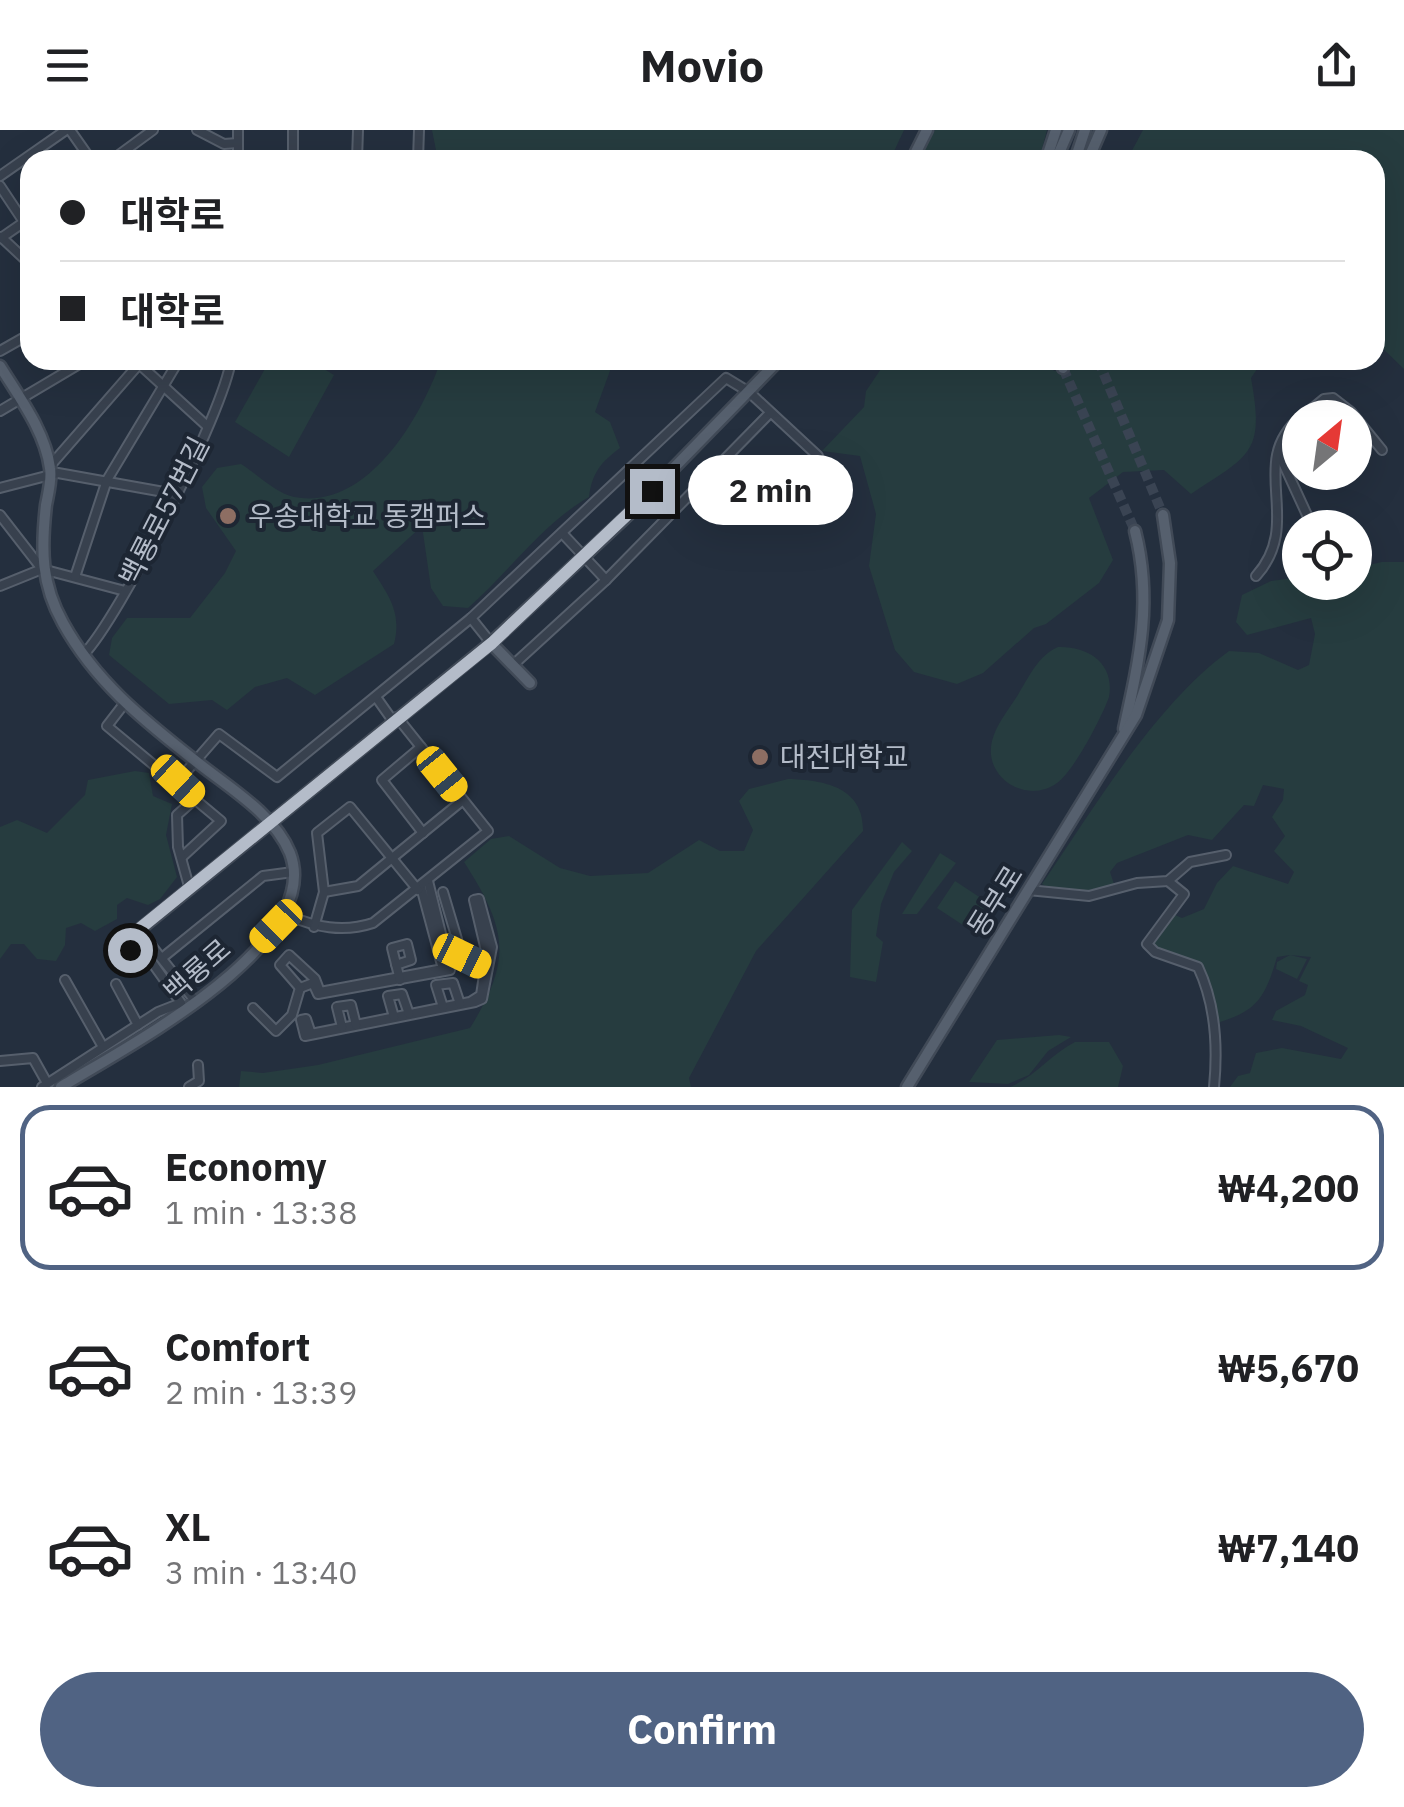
<!DOCTYPE html>
<meta charset="utf-8">
<style>
:root{--surface:#fff;--page:#f6f6f6;--text:#202124;--muted:#757577;--line:#e0e0e0;--accent:#506383}
body{margin:0;font-family:"IBM Plex Sans","Noto Sans KR",sans-serif;background:var(--page);color:var(--text);height:100vh;display:flex;flex-direction:column;font-size:38px;white-space:nowrap}
*{box-sizing:border-box;margin:0}
p{font-size:32px;color:var(--muted)}
.icon{flex:none;width:55px;height:55px;fill:none;stroke:currentColor;stroke-width:2;stroke-linecap:round;stroke-linejoin:round}
.map{position:relative;height:957px;overflow:hidden}
.side{display:flex;flex-direction:column;background:var(--surface);flex:1}
.side>*{flex:none}
.top-card{position:absolute;left:20px;top:20px;width:1365px;height:220px;border-radius:30px;box-shadow:0 10px 40px #0002;display:grid;align-content:center;height:220px;padding:0 40px;background:var(--surface)}
.needle{width:65px;rotate:29deg}
.buttons{position:absolute;left:1282px;top:270px;display:grid;gap:20px}
.buttons a{display:grid;place-items:center;width:90px;height:90px;border-radius:50%;background:var(--surface);box-shadow:0 10px 40px #0002;font-size:50px}
.end{position:absolute;width:45px;height:45px;margin:-22px;border:12px solid #b4bcc9;background:#111;box-shadow:0 0 0 5px #111}
.from{border-radius:50%}
.bubble{position:absolute;height:70px;border-radius:35px;background:var(--surface);box-shadow:0 10px 40px #0002;font-size:32px;font-weight:700;line-height:70px;text-align:center}
.car{position:absolute;width:30px;height:60px;margin:-30px -15px;border-radius:12px;box-shadow:0 0 8px 2px #0007;background:linear-gradient(#f5c518 24%,#345 0 40%,#f5c518 0 76%,#345 0 86%,#f5c518 0)}
.top-card b{display:flex;align-items:center;gap:35px;height:95px;font-size:38px}
.top-card b+b{border-top:2px solid var(--line)}
.top-card i{width:25px;height:25px;background:var(--text)}
ul{padding:18px 0 0;list-style:none}
li{display:flex;align-items:center;gap:30px;height:165px;margin:0 20px 15px;padding:0 20px;border:5px solid transparent;border-radius:30px}
li div{flex:1}
li b{display:block;font-size:38px}
li em{font-style:normal;font-weight:700}
li.selected{border-color:var(--accent)}
li>.icon{width:90px;height:90px;stroke-width:1.5}
.primary-button{display:flex;gap:20px;margin-top:auto;padding:20px 40px}
.primary-button a{flex:1;height:115px;border-radius:60px;background:var(--accent);color:#fff;font-size:40px;font-weight:700;line-height:115px;text-align:center}
header{display:flex;justify-content:space-between;align-items:center;height:130px;padding:0 40px;background:var(--surface);font-size:45px;font-weight:700}
.map>svg:first-child{display:block}
.green{fill:#263c3f}
.lines{fill:none;stroke-linecap:round;stroke-linejoin:round}
.major-tunnel{stroke:#3a4453;stroke-width:10;stroke-dasharray:10 5;stroke-linecap:butt}
.minor-casing{stroke:#565f6c;stroke-width:12}
.major-casing{stroke:#414a57;stroke-width:15}
.minor{stroke:#38414e;stroke-width:8}
.major{stroke:#56606e;stroke-width:10}
.route{stroke:#b4bcc9;stroke-width:12}
.education-dot{fill:#8d6e63;stroke:#1d2633;stroke-width:4}
.labels{text-anchor:middle;stroke-width:8;stroke-linejoin:round;paint-order:stroke}
.street-label{font-size:28px;fill:#b4bcc9;stroke:#1d2633}
.poi-label{font-size:28px;fill:#b4bcc9;stroke:#1d2633;text-anchor:start}
</style>
<header><svg class="icon" aria-label="menu" viewBox="0 0 24 24"><path d="M4 6h16M4 12h16M4 18h16"/></svg>Movio<svg class="icon" aria-label="share" viewBox="0 0 24 24"><path d="M12 15V3M7 8l5-5 5 5M5 13v7h14v-7"/></svg></header>
<div class="map">
<svg width="1404" height="957" viewBox="0 0 1404 957">
<rect width="100%" height="100%" fill="#242f3e"/>
<!-- green -->
<g class="green">
<polygon points="432,0 904,0 890,30 438,30"/>
<polygon points="935,0 1047,0 1039,30 919,30"/>
<polygon points="1143,0 1404,0 1404,239 1375,211 1375,30 1127,30"/>
<polygon points="270,230 309,230 334,245 289,327 235,292"/>
<path d="M441 230H622L611 238 595 282 610 292 620 318C601 332 592 343 589 367 542 394 509 442 468 478L443 476 431 458 422 396 373 441C389 466 402 483 394 514L315 565 287 548 255 557 227 580 212 570 169 574 109 525 112 508 127 488H190L225 443 236 421 206 378 202 357 217 338 241 334C257 344 276 363 294 367 367 381 421 288 441 230Z"/>
<path d="M887 230H1047L1054 241 1074 239 1084 230H1263L1251 248C1265 324 1250 325 1191 364L1164 340 1123 342 1089 368 1113 430 1099 453 1046 494 1034 498 983 543 957 554 914 542 895 520 869 436 876 384 860 326 822 321 864 277 866 261Z"/>
<path d="M1382 432H1404V957H1230L1238 946 1250 943 1256 923 1282 918 1341 929 1348 918 1301 896 1272 890 1276 881 1305 865 1308 855 1299 851 1311 827 1290 825 1307 829 1297 849 1276 839 1277 832 1290 825 1277 827C1265 868 1257 881 1217 893L1212 857 1201 836 1152 817 1175 785 1182 788 1204 779 1217 753 1233 736 1288 754 1294 742 1274 721 1285 706 1272 687 1283 670 1284 659 1263 655 1254 676 1244 675 1212 710 1188 705 1117 733 1110 742 1114 754C1093 764 1062 765 1042 754 1094 678 1155 575 1229 521L1259 523 1298 540 1309 535 1315 504 1311 488 1247 505 1236 492 1242 465 1271 451 1300 447V452H1355V438Z"/>
<path d="M1058 517C1089 516 1115 534 1109 567 1102 587 1074 641 1057 653 1027 675 983 648 992 611 996 594 1010 578 1019 563 1030 545 1038 526 1058 517Z"/>
<polygon points="135,641 149,643 153,666 172,674 166,705 177,747 160,769 148,775 127,768 117,775 117,789 95,801 81,793 66,798 65,815 56,831 37,829 24,814 11,814 0,829 0,697 17,690 47,703 85,665 88,650"/>
<path d="M788 649C824 650 864 657 863 701L756 821 689 948 691 957H239L241 941 263 943 318 935 470 898C513 829 507 799 464 732L491 709 509 706 560 738 590 746 648 743 699 710 720 721H744L753 700 739 671 749 659Z"/>
<polygon points="902,712 912,721 894,742 881,774 876,806 883,812 876,852 850,847 852,780"/>
<polygon points="940,723 956,733 917,784 902,784"/>
<polygon points="955,751 993,776 975,803 937,778"/>
<polygon points="1059,905 1071,907 1048,921 1029,945 1008,954 969,952 997,910"/>
<path d="M1075 912H1109L1123 936 1118 957H1010C1036 946 1050 925 1075 912Z"/>
</g>
<g class="lines">
<!-- major-tunnel -->
<g class="major-tunnel">
<polyline points="1098,230 1163,385"/>
<polyline points="1063,238 1135,401"/>
</g>
<!-- minor casing -->
<g class="minor-casing">
<g id="minor">
<polyline points="70,0 91,30"/>
<polyline points="197,0 224,14 238,13"/>
<polyline points="112,30 153,0"/>
<polyline points="238,30 238,0"/>
<polyline points="293,30 293,0"/>
<polyline points="357,30 358,0"/>
<polyline points="418,30 419,0"/>
<polyline points="0,46 66,0"/>
<polyline points="0,56 24,92"/>
<polyline points="1,107 30,134"/>
<polyline points="1,108 30,88"/>
<polyline points="0,221 30,204"/>
<polyline points="137,232 207,296"/>
<polyline points="0,281 86,230"/>
<polyline points="1301,288 1324,269 1333,268 1351,282 1382,320"/>
<polyline points="1279,324 1313,398"/>
<polyline points="50,336 139,234"/>
<polyline points="0,358 58,343 175,364"/>
<polyline points="0,385 42,439"/>
<polyline points="562,403 606,450"/>
<polyline points="42,439 125,461"/>
<path d="M1256 446C1305 392 1246 332 1300 288"/>
<polyline points="75,447 107,350 179,230"/>
<polyline points="0,456 42,439"/>
<polyline points="471,488 491,513"/>
<path d="M83 525C119 489 224 281 231 230"/>
<polyline points="513,535 606,450 770,283"/>
<polyline points="376,567 393,591"/>
<polyline points="124,574 107,596 221,691 182,727"/>
<polyline points="421,617 382,650 423,703"/>
<polyline points="178,651 219,604 277,647 471,488 726,248 749,262 818,326"/>
<path d="M1168 751 1184 764 1147 814 1155 822 1198 837C1216 875 1218 916 1214 957"/>
<polyline points="421,757 443,839 320,862 315,849 289,825 280,835 300,858 313,853 318,864 450,840 428,751"/>
<polyline points="190,760 178,717 177,685 196,668"/>
<polyline points="1028,760 1089,766 1137,753 1168,751 1190,732 1226,725"/>
<polyline points="324,762 358,756 463,670"/>
<polyline points="443,762 462,826"/>
<polygon points="479,769 492,817 482,869 475,872 305,906 301,890 306,889 311,904 470,872 481,865 487,825 474,770"/>
<path d="M287 785C315 797 343 803 373 793L488 701 397 587"/>
<polyline points="314,797 324,762 317,703 350,677 418,760"/>
<polyline points="139,800 196,872"/>
<polyline points="133,827 132,812 141,803"/>
<polyline points="162,828 263,746 293,742"/>
<polyline points="444,832 462,826 486,837"/>
<polyline points="396,835 411,830 407,814 392,818 400,850"/>
<polyline points="65,850 103,917"/>
<polyline points="116,854 138,895"/>
<polyline points="443,877 436,855 453,853 460,874"/>
<polyline points="253,878 276,901 292,885 300,858"/>
<polyline points="394,887 388,866 402,864 409,884"/>
<polyline points="342,897 337,877 351,875 356,895"/>
<polyline points="0,931 33,928 47,953"/>
<polyline points="42,957 158,882 181,873 146,824 116,830 119,835"/>
<polyline points="189,957 199,951 198,935"/>
</g>
</g>
<!-- major casing -->
<g class="major-casing">
<g id="major">
<polyline points="912,30 927,0"/>
<polyline points="1046,30 1056,0"/>
<polyline points="1056,30 1069,0"/>
<polyline points="1075,30 1085,0"/>
<polyline points="1088,30 1101,0"/>
<polyline points="1060,230 1063,238"/>
<path d="M0 236C19 267 45 301 50 338 52 350 48 364 46 375 41 419 41 454 63 493 95 551 141 588 193 629 225 655 274 683 290 723 325 815 124 918 61 957"/>
<polyline points="491,513 530,553"/>
<path d="M1124 599C1139 531 1153 471 1135 401"/>
<polyline points="139,800 491,513 628,385 779,230"/>
<polyline points="907,957 1136,585 1168,490 1170,433 1163,385"/>
</g>
</g>
<!-- minor -->
<use href="#minor" class="minor"/>
<!-- major -->
<use href="#major" class="major"/>
</g>
<g class="lines">
<!-- route -->
<polyline class="route" points="130,820 138,800 492,513 652,361"/>
</g>
<!-- markers -->
<g class="education-dot">
<circle cx="228" cy="386" r="10"/>
<circle cx="760" cy="627" r="10"/>
</g>
<g class="labels">
<!-- street labels -->
<g class="street-label">
<text transform="translate(164 381) rotate(-63)" y="10">백룡로57번길</text>
<text transform="translate(995 771) rotate(-58)" y="10">동부로</text>
<text transform="translate(197 840) rotate(-41)" y="10">백룡로</text>
</g>
<!-- poi labels -->
<g class="poi-label">
<text x="248" y="396">우송대학교 동캠퍼스</text>
<text x="780" y="637">대전대학교</text>
</g>
</g>
</svg>
<div class="buttons">
<a><svg class="needle" viewBox="-14 -14 28 28"><path d="M0-13l5 13h-10z" fill="#e53935"/><path d="M0 13l5-13h-10z" fill="#757577"/></svg></a>
<a><svg class="icon" aria-label="locate" viewBox="0 0 24 24"><circle cx="12" cy="12" r="6"/><path d="M12 2v4M12 18v4M2 12h4M18 12h4"/></svg></a>
</div>
<i class="end from" style="left:130px;top:820px"></i>
<i class="end" style="left:652px;top:361px"></i>
<div class="bubble" style="left:688px;top:325px;width:165px">2 min</div>
<i class="car" style="left:442px;top:644px;rotate:141deg"></i>
<i class="car" style="left:178px;top:651px;rotate:133deg"></i>
<i class="car" style="left:276px;top:796px;rotate:224deg"></i>
<i class="car" style="left:462px;top:826px;rotate:116deg"></i>
<div class="top-card">
<b><i class="from"></i>대학로</b>
<b><i></i>대학로</b>
</div>
</div>
<section class="side">
<ul>
<li class="selected"><svg class="icon" aria-label="car" viewBox="0 0 24 24"><path d="M5 17H2v-5l4-1 3-4h7l3 4 3 1v5h-3M9 17h6M6 11h13"/><circle cx="7" cy="17" r="2"/><circle cx="17" cy="17" r="2"/></svg><div><b>Economy</b><p>1 min · 13:38</p></div><em>₩4,200</em></li>
<li><svg class="icon" aria-label="car" viewBox="0 0 24 24"><path d="M5 17H2v-5l4-1 3-4h7l3 4 3 1v5h-3M9 17h6M6 11h13"/><circle cx="7" cy="17" r="2"/><circle cx="17" cy="17" r="2"/></svg><div><b>Comfort</b><p>2 min · 13:39</p></div><em>₩5,670</em></li>
<li><svg class="icon" aria-label="car" viewBox="0 0 24 24"><path d="M5 17H2v-5l4-1 3-4h7l3 4 3 1v5h-3M9 17h6M6 11h13"/><circle cx="7" cy="17" r="2"/><circle cx="17" cy="17" r="2"/></svg><div><b>XL</b><p>3 min · 13:40</p></div><em>₩7,140</em></li>
</ul>
<div class="primary-button"><a>Confirm</a></div>
</section>
